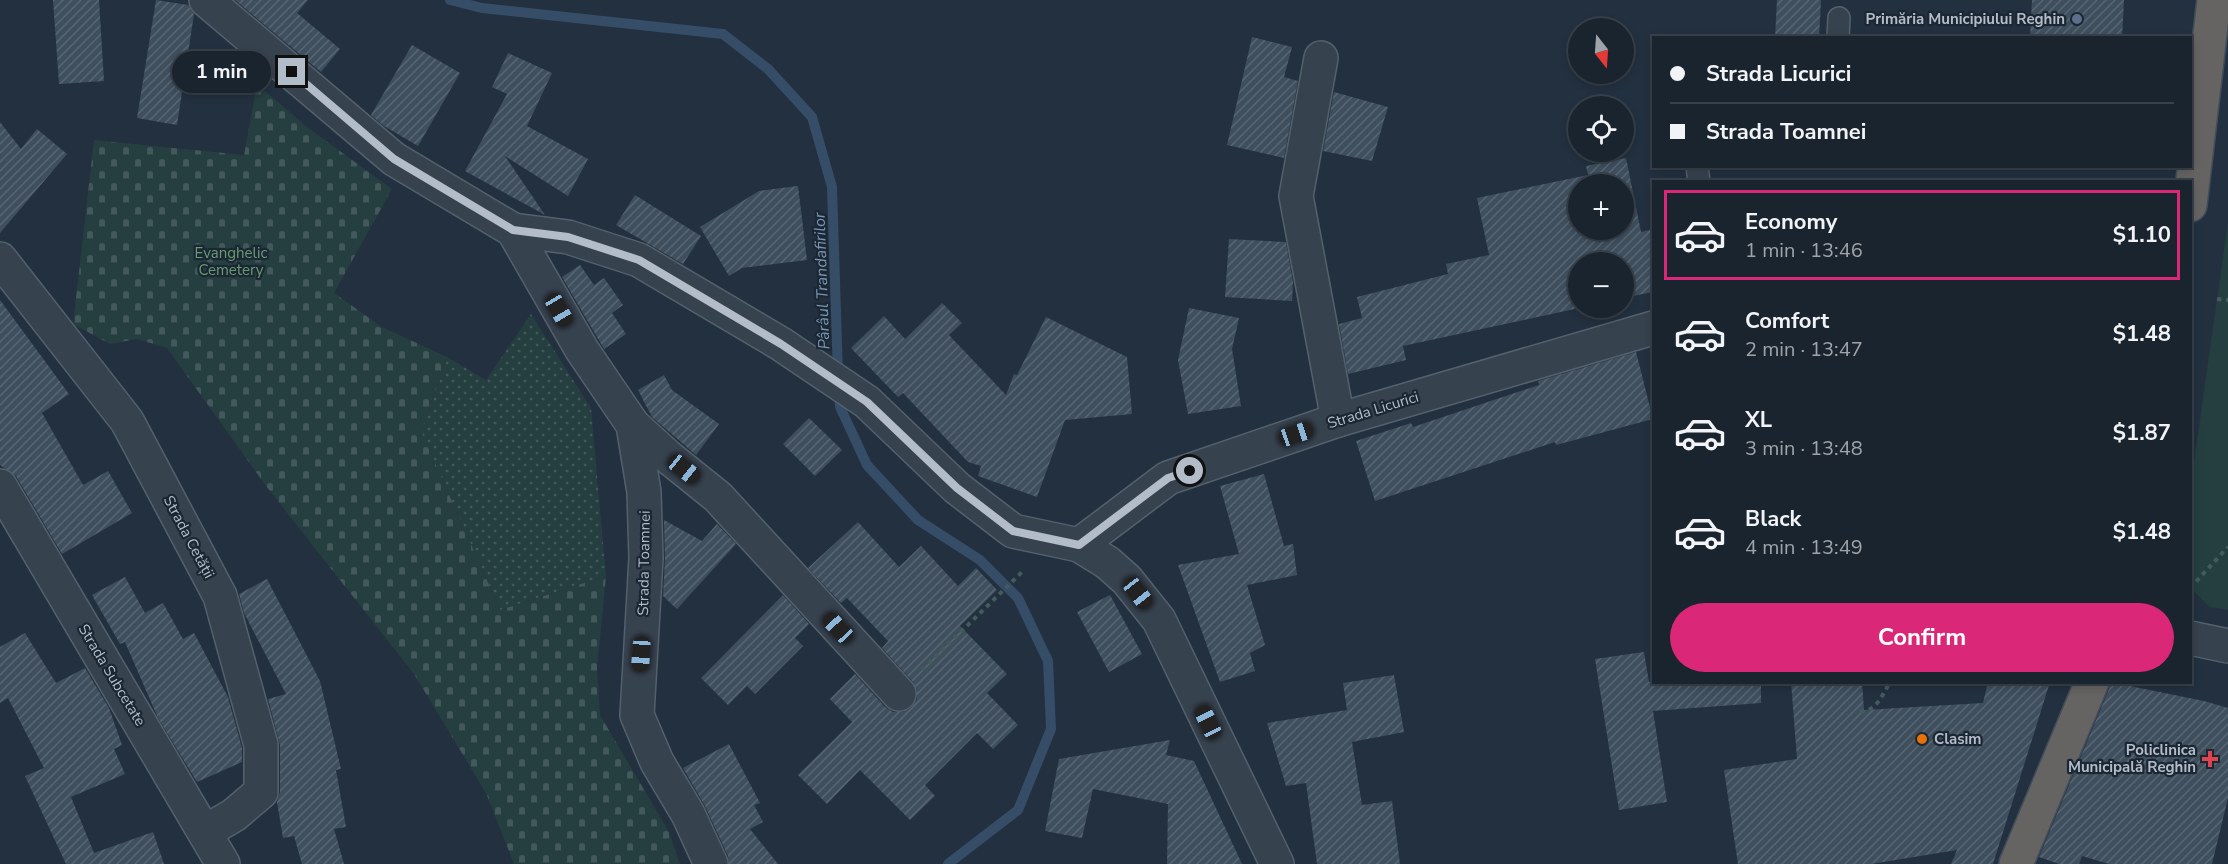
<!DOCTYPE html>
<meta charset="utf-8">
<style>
:root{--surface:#1a242f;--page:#232c37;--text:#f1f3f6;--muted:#9fa4aa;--line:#38414b;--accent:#db2777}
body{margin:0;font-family:"Nunito Sans",sans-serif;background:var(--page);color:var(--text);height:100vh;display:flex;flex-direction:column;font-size:22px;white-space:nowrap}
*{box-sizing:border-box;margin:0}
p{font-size:20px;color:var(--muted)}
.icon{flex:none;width:33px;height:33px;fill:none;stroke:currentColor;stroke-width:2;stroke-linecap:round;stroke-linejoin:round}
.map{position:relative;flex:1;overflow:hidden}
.side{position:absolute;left:1652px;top:180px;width:540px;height:504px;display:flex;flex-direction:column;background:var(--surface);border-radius:0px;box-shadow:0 3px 9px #0003,0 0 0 2px var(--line)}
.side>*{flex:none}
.guide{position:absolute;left:1652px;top:36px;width:540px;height:132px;border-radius:0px;box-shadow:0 3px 9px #0003,0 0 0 2px var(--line);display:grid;align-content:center;height:132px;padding:0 18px;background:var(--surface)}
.needle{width:39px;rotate:163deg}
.controls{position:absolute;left:1568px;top:18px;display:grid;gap:12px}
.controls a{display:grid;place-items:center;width:66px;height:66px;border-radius:50%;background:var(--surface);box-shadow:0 3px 9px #0003,0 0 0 2px var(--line);font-size:30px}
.end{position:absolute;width:27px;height:27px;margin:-14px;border:8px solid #b3bdca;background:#111;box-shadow:0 0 0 3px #111}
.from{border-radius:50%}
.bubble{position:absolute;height:42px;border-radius:21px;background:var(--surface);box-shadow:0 3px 9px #0003,0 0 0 2px var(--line);font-size:20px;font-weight:700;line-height:42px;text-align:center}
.car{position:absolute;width:18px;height:36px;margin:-18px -9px;border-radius:8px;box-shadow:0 0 4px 2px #0007;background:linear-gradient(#222 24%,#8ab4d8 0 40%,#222 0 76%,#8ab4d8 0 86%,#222 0)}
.guide b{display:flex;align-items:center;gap:21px;height:57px;font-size:22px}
.guide b+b{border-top:2px solid var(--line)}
.guide i{width:15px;height:15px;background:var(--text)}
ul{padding:10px 0 0;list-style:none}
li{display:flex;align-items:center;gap:18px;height:90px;margin:0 12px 9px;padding:0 6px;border:3px solid transparent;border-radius:0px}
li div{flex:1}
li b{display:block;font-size:22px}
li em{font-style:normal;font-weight:700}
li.active{border-color:var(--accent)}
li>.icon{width:54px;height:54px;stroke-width:1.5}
.primary-button{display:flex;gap:12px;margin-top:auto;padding:12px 18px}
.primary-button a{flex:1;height:69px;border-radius:36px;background:var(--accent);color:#fff;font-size:24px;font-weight:700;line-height:69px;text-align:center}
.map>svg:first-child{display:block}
.grass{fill:url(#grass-dots)}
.cemetery{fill:url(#cemetery-stones)}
.park{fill:#253e40}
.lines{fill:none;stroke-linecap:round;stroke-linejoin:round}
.stream{stroke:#354d67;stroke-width:10}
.building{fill:url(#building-hatch);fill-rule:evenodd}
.service-casing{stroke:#55606d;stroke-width:24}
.minor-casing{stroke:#55606d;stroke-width:36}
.tertiary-casing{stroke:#55606d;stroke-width:36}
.trunk-casing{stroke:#424d5a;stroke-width:36}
.path{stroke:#435b5d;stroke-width:4;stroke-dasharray:4.5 4.5;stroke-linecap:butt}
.service{stroke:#37424f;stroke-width:21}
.minor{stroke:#37424f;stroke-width:33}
.tertiary{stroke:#37424f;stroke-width:33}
.trunk{stroke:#656462;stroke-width:33}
.route{stroke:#b3bdca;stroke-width:8}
.service-dot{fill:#5c6f8a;stroke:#1c2734;stroke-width:2}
.food-dot{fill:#e8710a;stroke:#1c2734;stroke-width:2}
.health-dot{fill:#e0444e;stroke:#1c2734;stroke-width:2}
.labels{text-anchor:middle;stroke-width:4.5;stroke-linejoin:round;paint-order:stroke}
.poi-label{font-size:15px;font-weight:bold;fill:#b3bdca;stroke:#1c2734;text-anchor:end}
.park-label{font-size:15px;fill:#699c72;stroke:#1c2734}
.street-label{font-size:15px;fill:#b3bdca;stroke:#1c2734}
.water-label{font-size:16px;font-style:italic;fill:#7995b3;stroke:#1c2734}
</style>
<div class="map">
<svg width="2228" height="864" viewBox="0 0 2228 864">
<defs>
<pattern id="grass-dots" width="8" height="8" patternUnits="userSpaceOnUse" patternTransform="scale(1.5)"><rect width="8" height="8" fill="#253e40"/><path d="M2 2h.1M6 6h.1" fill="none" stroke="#42585a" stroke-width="1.8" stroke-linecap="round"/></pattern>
<pattern id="cemetery-stones" width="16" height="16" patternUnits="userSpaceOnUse" patternTransform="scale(1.5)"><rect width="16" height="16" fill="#253e40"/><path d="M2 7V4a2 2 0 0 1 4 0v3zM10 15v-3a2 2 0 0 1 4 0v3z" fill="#42585a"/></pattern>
<pattern id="building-hatch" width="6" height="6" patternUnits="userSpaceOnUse" patternTransform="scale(1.5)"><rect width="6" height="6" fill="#3f4f5e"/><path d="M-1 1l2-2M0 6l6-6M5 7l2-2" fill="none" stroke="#586674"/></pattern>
</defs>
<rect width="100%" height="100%" fill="#23303f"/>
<!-- grass -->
<polygon class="grass" points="531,314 591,408 606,576 500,610 421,431 447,357 486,380"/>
<!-- cemetery -->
<polygon class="cemetery" points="257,84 307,127 392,189 334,293 382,327 447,357 421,431 500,610 606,576 597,669 600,715 669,832 680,864 514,864 486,793 414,674 266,486 167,348 137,339 110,344 73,324 94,140 244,155"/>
<!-- park -->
<polygon class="park" points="2228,222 2228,610 2210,607 2190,588 2190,490"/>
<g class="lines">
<!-- stream -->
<g class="stream">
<polyline points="450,0 482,8 723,34 768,69 812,117 832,187 838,375"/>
<polyline points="839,391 840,407 867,465 918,520 980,560 1018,598 1048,661 1051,729 1018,810 948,864"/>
</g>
</g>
<!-- building -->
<g class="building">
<polygon points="53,0 99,0 104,81 59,84"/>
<polygon points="156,0 188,5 194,14 177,125 137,118"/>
<polygon points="235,0 308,0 297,13 340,49 321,72"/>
<polygon points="1777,0 1821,0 1819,38 1775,38"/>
<polygon points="2032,0 2124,0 2122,38 2030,38"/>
<polygon points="1252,37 1292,47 1284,77 1298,81 1284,158 1227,145"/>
<polygon points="412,45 460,73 418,146 384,126 371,115"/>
<polygon points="508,53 552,73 527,126 588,159 568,196 505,156 545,215 465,171 507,94 492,87"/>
<polygon points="1334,92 1388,107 1372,161 1323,151"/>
<polygon points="0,122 21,149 37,129 67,154 0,233"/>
<path d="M1626 158 1641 232 1653 229V292L1623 298V262H1578L1579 308 1403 346 1406 360 1348 374 1339 324 1362 318 1357 297 1448 274 1446 264 1489 255 1477 198 1588 175 1586 166ZM1578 184H1623V230H1578Z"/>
<polygon points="798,186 807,260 742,268 729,276 700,227 759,191"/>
<polygon points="635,195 701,236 683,264 616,225"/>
<polygon points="1229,239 1286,242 1293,282 1292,301 1225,297"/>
<polygon points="580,265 594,285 604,278 623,305 612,313 626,334 604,349 562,277"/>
<polygon points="0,300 69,394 42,413 83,485 108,471 132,513 62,554 16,476 0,465"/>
<polygon points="942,303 962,323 949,335 1006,395 1014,374 1017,375 1046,317 1127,357 1132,414 1065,420 1037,497 978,476 981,466 968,462 903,393 898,397 851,348 884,316 905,339"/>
<polygon points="1189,308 1239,318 1232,349 1241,406 1188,414 1178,360"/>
<polygon points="1636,352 1653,419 1556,445 1555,442 1375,501 1356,441 1411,423 1413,427 1539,385 1538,381"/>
<polygon points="664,375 672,390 719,424 696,455 652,417 638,390"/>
<polygon points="809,418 842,450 815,476 783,444"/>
<polygon points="1264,474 1284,546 1293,544 1297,575 1247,585 1265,645 1250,653 1255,671 1220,682 1178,565 1239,554 1220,486"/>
<polygon points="664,520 702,541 717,524 736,544 677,609 663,596 665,559"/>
<polygon points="858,522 899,567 921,546 958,586 976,568 997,590 960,626 1007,674 987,693 1018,725 993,749 977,733 925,785 935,796 910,820 860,770 827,804 798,775 852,722 830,699 855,674 885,707 893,712 903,712 911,708 917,699 917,690 913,682 882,648 888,641 847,598 841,603 808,568"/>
<polygon points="125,577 145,613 163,603 183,639 194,633 228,697 242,748 242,762 197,782 158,718 125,642 120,644 92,595"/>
<polygon points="267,579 320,681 341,769 336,770 346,827 334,829 344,864 302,864 294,836 283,838 277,802 280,792 280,745 268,699 286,694 244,613 239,594"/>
<polygon points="783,595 809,624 795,638 803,646 755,694 747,686 728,705 701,678"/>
<polygon points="1110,595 1142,654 1109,672 1077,612"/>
<polygon points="25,633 56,683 85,668 109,708 122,745 114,749 125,774 71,797 94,853 153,832 164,864 66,864 25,776 44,768 8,698 0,703 0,647"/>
<polygon points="1644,652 1649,682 1761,682 1761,703 1653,711 1667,802 1619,810 1595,659"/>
<polygon points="1394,675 1404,732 1352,742 1362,805 1392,801 1400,864 1317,864 1306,783 1286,786 1267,723 1347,710 1343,683"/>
<polygon points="1791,682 1862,682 1864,710 1983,703 1988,682 2050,682 1993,864 1951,864 1957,850 1871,864 1738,864 1724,770 1797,759"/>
<polygon points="2110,682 2204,701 2228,708 2228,798 2212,864 2109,864 2082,856 2079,864 2059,864 2039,857 2109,689"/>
<polygon points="1170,740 1166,755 1194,761 1242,864 1167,864 1168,804 1093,789 1082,838 1045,831 1059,759"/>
<polygon points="729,744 760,803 754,805 763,822 750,829 778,864 729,864 728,856 705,806 683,768"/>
</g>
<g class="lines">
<!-- service casing -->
<g class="service-casing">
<g id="service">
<polyline points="1838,38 1839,18"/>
<polyline points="1697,166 1699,182"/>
</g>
</g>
<!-- minor casing -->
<g class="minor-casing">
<g id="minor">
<polyline points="206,0 394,159 513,230 582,350 633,425 644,492 646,558 637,715 657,762 688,814 711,864"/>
<polyline points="1321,58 1296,196 1338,420"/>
<polyline points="513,230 568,237 639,260 781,344 867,402 957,488 1013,531 1079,545 1108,563 1127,580 1159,620 1277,864"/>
<polyline points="0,259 127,421 220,596 261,745 261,792 234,815 205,832"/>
<polyline points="633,425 667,456 718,497 899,694"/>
<polyline points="0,486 223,864"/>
<polyline points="1079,545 1168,478 1338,420 1653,328"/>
</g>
</g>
<!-- tertiary casing -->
<g class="tertiary-casing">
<polyline id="tertiary" points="2190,638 2228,646"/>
</g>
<!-- trunk casing -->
<g class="trunk-casing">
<g id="trunk">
<polyline points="2190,205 2214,0"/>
<polyline points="2016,864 2092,682"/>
</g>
</g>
<!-- path -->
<g class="path">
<polyline points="2217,299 2228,300"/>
<polyline points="2190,588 2228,547"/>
<polyline points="922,670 1024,570"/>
<path d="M1860 712C1877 710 1882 696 1890 682"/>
</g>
<!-- service -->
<use href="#service" class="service"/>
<!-- minor -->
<use href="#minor" class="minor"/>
<!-- tertiary -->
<use href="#tertiary" class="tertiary"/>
<!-- trunk -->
<use href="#trunk" class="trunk"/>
</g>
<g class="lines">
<!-- route -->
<polyline class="route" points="292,72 394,159 513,230 568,237 639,260 781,344 867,402 957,488 1013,531 1079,545 1168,478 1190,471"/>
</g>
<!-- markers -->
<circle class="service-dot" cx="2077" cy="19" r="6"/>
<circle class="food-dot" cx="1922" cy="739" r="6"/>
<path class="health-dot" d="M2207 750h6v6h6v6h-6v6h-6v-6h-6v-6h6z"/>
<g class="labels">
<!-- poi labels -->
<g class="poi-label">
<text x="2065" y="24">Primăria Municipiului Reghin</text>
<text x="1934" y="744" text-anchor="start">Clasim</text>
<text x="2196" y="755">Policlinica<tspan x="2196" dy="17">Municipală Reghin</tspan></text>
</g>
<!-- park labels -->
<g class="park-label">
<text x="231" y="258">Evanghelic<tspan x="231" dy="17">Cemetery</tspan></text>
</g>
<!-- street labels -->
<g class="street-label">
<text transform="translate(1373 410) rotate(-17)" y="5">Strada Licurici</text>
<text transform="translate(189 537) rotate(62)" y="5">Strada Cetății</text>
<text transform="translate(644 563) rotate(-89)" y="5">Strada Toamnei</text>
<text transform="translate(112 675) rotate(59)" y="5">Strada Subcetate</text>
</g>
<!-- water labels -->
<g class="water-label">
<text transform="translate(821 281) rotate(-92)" y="6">Pârâul Trandafirilor</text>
</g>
</g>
</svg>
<div class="controls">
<a><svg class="needle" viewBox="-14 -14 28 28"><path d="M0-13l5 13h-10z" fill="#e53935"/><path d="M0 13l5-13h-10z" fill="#9fa4aa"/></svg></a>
<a><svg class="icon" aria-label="locate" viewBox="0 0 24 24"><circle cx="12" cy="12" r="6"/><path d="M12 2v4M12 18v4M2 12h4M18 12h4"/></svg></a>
<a>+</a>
<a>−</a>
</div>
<i class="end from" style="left:1190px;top:471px"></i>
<i class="end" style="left:292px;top:72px"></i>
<div class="bubble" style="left:172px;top:51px;width:99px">1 min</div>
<i class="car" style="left:559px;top:310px;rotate:150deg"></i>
<i class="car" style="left:1296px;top:434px;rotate:71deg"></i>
<i class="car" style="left:684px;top:469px;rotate:129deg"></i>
<i class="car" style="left:1138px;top:593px;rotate:142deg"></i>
<i class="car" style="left:838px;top:628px;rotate:317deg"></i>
<i class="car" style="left:641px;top:654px;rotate:184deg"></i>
<i class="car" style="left:1208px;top:722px;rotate:334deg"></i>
<div class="guide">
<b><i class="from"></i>Strada Licurici</b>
<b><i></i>Strada Toamnei</b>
</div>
<section class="side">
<ul>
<li class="active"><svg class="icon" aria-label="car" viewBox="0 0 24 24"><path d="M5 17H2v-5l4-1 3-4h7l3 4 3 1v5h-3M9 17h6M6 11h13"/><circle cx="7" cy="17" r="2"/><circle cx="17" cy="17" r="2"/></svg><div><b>Economy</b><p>1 min · 13:46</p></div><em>$1.10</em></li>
<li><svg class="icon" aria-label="car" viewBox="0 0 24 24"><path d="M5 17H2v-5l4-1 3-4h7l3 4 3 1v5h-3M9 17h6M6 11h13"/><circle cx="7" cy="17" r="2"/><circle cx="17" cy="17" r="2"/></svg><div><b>Comfort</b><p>2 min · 13:47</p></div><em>$1.48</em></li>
<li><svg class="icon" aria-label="car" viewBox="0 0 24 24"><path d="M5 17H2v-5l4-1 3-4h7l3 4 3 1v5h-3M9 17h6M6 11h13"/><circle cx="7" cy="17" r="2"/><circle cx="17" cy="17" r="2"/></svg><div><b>XL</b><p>3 min · 13:48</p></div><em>$1.87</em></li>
<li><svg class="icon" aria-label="car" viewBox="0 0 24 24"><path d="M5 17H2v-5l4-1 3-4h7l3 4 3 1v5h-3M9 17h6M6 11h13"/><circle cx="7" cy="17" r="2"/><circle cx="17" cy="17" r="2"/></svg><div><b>Black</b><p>4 min · 13:49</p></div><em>$1.48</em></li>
</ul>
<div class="primary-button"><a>Confirm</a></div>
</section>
</div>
